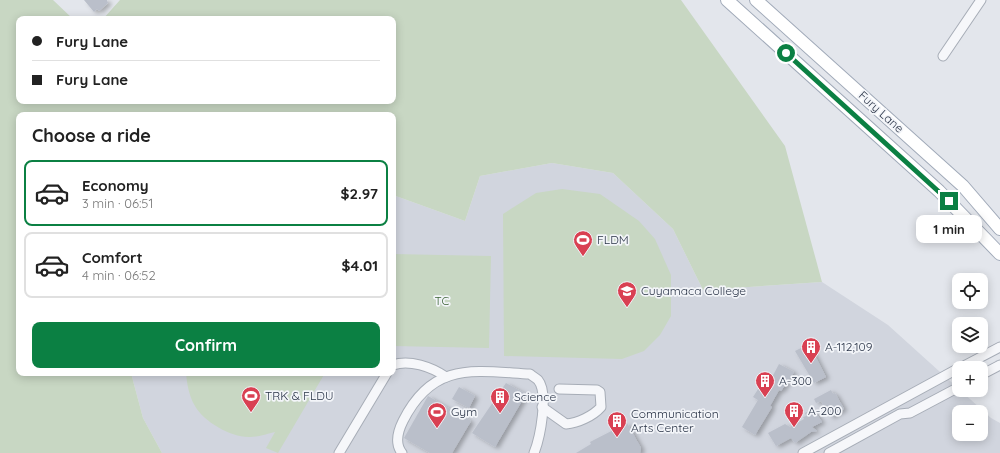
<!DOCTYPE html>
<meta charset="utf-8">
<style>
:root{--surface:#fff;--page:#f2f2f2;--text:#222;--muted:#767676;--line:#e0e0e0;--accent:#0b8043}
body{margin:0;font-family:Quicksand,sans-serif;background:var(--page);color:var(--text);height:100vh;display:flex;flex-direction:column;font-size:15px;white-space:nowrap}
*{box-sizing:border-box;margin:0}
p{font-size:13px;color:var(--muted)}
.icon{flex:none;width:22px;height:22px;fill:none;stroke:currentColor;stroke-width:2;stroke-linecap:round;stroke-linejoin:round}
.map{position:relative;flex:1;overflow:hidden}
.side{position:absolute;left:16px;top:112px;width:380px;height:264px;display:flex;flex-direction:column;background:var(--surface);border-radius:8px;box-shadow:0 2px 10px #0003}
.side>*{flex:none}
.banner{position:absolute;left:16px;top:16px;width:380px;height:88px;border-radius:8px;box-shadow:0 2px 10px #0003;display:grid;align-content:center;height:88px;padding:0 16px;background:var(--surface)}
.buttons{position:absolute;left:952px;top:273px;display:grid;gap:8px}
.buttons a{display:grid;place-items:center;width:36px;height:36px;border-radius:8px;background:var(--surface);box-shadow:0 2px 10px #0003;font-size:20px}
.end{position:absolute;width:18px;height:18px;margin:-9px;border:5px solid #0b8043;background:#fff;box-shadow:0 0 0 2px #fff}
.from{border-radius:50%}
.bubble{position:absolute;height:28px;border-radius:8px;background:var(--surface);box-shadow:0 2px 10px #0003;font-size:13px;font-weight:700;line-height:28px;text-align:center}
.banner b{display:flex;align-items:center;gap:14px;height:38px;font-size:15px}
.banner b+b{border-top:1px solid var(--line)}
.banner i{width:10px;height:10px;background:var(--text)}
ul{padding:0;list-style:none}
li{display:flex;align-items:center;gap:12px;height:66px;margin:0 8px 6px;padding:0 8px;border:2px solid var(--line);border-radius:8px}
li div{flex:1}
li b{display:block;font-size:15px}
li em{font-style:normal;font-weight:700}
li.selected{border-color:var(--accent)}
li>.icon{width:36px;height:36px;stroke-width:1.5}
h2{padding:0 16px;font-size:18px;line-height:48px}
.primary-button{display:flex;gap:8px;margin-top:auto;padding:8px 16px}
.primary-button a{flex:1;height:46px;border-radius:8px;background:var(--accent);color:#fff;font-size:16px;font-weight:700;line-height:46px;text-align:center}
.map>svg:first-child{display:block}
.built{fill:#d1d5de;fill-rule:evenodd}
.green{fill:#c8d7c3}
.building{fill:#babfca;filter:url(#shadow)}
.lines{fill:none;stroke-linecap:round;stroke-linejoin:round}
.minor-casing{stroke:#a7adb7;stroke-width:11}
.major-casing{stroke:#a1aab9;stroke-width:14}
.minor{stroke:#f6f7fa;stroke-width:9}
.major{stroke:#fff;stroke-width:12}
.route{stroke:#0b8043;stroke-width:5}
.labels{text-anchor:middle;stroke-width:3.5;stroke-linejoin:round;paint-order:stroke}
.street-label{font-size:12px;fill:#293346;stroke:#f3f5f9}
.poi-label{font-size:12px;fill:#293346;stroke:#f3f5f9;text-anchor:start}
.park-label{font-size:12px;fill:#3c6335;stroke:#f3f5f9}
</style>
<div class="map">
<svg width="1000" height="453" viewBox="0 0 1000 453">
<defs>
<filter id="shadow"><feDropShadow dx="3.5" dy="2" stdDeviation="2" flood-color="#0004"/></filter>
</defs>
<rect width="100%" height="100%" fill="#e3e6ec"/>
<!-- built -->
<path class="built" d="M552 163 613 173 673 229 703 290 822 282 888 325 991 418 1000 423V453H162L143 418 131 373H393V195L465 221 480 176ZM959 412H981V434H959Z"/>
<!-- green -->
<g class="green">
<polygon points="0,0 53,0 73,19 19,19 19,101 393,101 393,19 103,19 120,0 681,0 785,146 822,282 703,290 673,229 613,173 552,163 480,176 465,221 393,195 393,115 19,115 19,373 131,373 143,418 162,453 0,453"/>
<polygon points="562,189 600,194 639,221 655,239 671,275 671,316 660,335 644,351 622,359 504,356 503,214 536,193"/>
<polygon points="393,254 491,256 489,348 393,346"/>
<path d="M186 373H325L278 453 266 448 275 432C267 434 258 437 250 437 232 438 204 422 195 406 189 396 187 384 186 373Z"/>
</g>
<!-- building -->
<g class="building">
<polygon points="84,0 107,0 108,3 99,11 97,9 94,12"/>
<polygon points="809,344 826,377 814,383 795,351"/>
<polygon points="779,364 794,372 781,391 779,390 770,406 772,407 755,435 742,427 758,400 753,397 764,380 769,383"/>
<polygon points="506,383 526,394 495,447 472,433"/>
<polygon points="459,387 475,396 469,408 452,399"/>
<polygon points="831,390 833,394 835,393 844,409 831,417 821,401 816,403 814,399"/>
<polygon points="428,396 471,421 452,453 430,453 404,438"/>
<polygon points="813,409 822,422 812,427 817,431 811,432 795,443 791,438 776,446 768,433 785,424 790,427 804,419 803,417 806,416 805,413"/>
<polygon points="627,423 641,448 640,453 576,453 591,444 590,442"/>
</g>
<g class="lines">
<!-- minor casing -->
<g class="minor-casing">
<g id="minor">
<polyline points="943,56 981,0"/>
<path d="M393 365C409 359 432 367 446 377"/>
<polyline points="960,368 1000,347"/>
<polyline points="981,375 1000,365"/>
<path d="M542 407 566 424C578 423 593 416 601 407L600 392 597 390 559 389"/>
<polyline points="339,453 387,373"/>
<path d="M402 453C394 443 398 431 403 421 433 361 474 371 530 374 532 376 536 378 538 380 549 393 540 438 534 453"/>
<polyline points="803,453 959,368"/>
<polyline points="829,453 900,414 910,413 959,387"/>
</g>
</g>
<!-- major casing -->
<g class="major-casing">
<g id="major">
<polyline points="727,0 939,191 1000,254"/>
<polyline points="756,0 963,186 1000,229"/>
</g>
</g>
<!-- minor -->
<use href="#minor" class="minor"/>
<!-- major -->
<use href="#major" class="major"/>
</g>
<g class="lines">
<!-- route -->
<polyline class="route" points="786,53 949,201"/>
</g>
<!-- icons -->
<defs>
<g id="stadium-pin" transform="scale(1)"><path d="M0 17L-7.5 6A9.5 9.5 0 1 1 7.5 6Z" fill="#d94052" stroke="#f3f5f9"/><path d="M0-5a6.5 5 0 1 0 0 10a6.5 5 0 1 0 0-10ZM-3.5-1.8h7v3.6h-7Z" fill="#fff"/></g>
<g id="university-pin" transform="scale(1)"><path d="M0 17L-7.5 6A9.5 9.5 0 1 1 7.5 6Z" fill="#d94052" stroke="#f3f5f9"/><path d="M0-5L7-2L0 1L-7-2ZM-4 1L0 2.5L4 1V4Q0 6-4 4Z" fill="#fff"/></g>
<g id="building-pin" transform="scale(1)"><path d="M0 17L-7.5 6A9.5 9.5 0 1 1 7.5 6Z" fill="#d94052" stroke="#f3f5f9"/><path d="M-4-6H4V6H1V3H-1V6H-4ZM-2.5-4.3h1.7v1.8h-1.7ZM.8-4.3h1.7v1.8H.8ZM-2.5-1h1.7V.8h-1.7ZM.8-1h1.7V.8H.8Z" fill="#fff"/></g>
</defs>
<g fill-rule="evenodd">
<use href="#stadium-pin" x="583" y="240"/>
<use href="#university-pin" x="627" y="291"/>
<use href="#building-pin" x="811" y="347"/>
<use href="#building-pin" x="765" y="381"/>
<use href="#stadium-pin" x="251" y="396"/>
<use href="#building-pin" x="500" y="397"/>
<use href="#building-pin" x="794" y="411"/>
<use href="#stadium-pin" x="437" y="412"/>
<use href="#building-pin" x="617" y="421"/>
</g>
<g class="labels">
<!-- street labels -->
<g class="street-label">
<text transform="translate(881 112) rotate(42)" y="4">Fury Lane</text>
</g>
<!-- poi labels -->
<g class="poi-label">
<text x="597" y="244">FLDM</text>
<text x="641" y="295">Cuyamaca College</text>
<text x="825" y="351">A-112,109</text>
<text x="779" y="385">A-300</text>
<text x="265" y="400">TRK &amp; FLDU</text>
<text x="514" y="401">Science</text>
<text x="808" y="415">A-200</text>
<text x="451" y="416">Gym</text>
<text x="631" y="418">Communication<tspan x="631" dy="14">Arts Center</tspan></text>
</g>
<!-- park labels -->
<g class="park-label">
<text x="442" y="305">TC</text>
</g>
</g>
</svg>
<div class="buttons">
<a><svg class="icon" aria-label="locate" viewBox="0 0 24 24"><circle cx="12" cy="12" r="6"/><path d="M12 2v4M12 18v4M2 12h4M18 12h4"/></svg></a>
<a><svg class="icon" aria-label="layers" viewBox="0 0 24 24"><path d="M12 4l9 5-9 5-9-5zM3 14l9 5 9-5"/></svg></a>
<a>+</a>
<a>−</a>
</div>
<i class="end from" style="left:786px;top:53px"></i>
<i class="end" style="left:949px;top:201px"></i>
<div class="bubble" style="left:916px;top:215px;width:66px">1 min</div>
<div class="banner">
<b><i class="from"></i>Fury Lane</b>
<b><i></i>Fury Lane</b>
</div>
<section class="side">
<h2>Choose a ride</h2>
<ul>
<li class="selected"><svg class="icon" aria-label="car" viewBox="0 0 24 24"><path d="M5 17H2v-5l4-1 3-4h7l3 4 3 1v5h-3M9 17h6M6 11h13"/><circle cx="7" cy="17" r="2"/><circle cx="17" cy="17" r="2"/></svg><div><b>Economy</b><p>3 min · 06:51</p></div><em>$2.97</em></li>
<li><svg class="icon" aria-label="car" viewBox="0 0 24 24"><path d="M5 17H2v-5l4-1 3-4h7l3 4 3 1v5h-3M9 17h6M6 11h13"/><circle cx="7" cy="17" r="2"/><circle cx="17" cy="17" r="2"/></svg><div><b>Comfort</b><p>4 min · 06:52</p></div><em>$4.01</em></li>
</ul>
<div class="primary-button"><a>Confirm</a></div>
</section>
</div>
